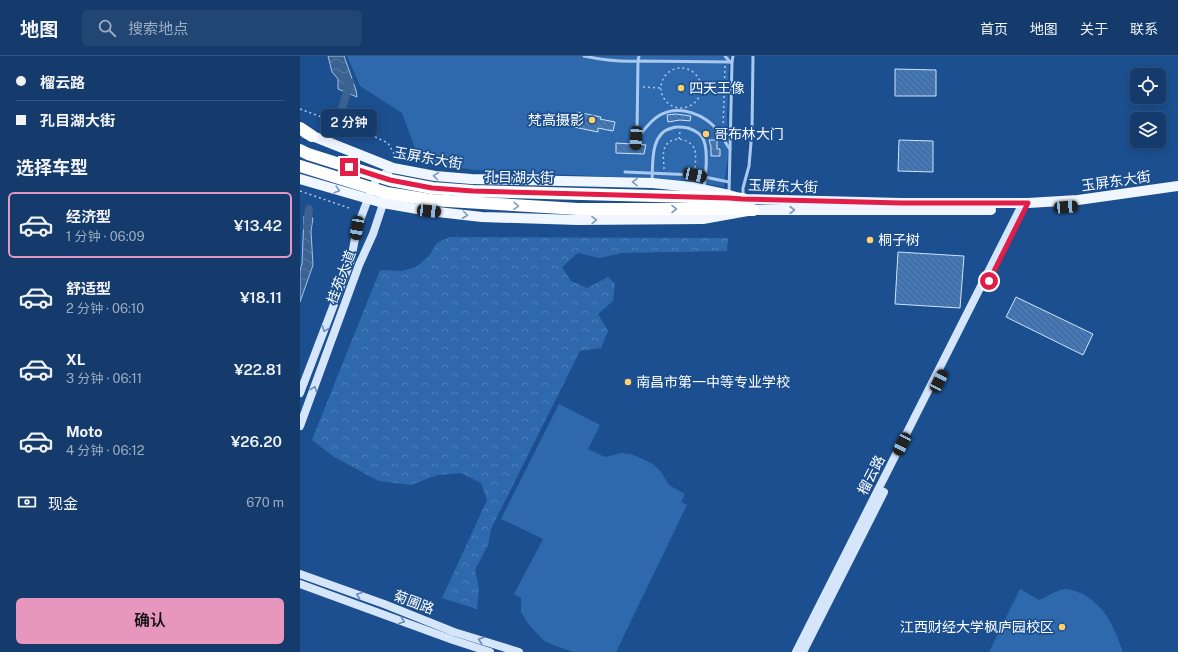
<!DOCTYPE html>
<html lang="zh">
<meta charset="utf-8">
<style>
:root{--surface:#143b6b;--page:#214673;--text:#f1f3f6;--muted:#9dadc1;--line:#33557e;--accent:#e797bd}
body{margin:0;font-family:"Public Sans","Noto Sans SC",sans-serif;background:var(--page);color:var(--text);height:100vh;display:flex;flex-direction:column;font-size:15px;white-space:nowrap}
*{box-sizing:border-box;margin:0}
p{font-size:13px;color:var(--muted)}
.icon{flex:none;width:22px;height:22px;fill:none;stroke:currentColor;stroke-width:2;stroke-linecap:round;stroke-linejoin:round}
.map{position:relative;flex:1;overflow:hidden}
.side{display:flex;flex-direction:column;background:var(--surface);width:300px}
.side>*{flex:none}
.guide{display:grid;align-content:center;height:88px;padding:0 16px;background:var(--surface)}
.fabs{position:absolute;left:830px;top:12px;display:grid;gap:8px}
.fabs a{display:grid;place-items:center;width:36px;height:36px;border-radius:6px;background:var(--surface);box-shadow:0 2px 10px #0003,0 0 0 1px var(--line);font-size:20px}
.end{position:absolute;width:18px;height:18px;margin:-9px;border:5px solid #e11d48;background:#fff;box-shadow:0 0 0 2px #fff}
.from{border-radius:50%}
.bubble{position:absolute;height:28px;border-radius:6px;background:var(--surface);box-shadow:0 2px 10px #0003,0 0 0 1px var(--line);font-size:13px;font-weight:600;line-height:28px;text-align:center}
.car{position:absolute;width:12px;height:24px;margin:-12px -6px;border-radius:5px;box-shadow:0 0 3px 1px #0007;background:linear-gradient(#222 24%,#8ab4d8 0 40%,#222 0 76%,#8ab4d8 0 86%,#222 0)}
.guide b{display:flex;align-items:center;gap:14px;height:38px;font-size:15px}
.guide b+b{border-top:1px solid var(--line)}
.guide i{width:10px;height:10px;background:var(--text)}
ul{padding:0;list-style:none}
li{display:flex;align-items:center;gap:12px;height:66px;margin:0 8px 6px;padding:0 8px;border:2px solid transparent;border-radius:6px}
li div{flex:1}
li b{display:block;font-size:15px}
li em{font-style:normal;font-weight:600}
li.current{border-color:var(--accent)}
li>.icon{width:36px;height:36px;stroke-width:1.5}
h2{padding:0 16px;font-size:18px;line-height:48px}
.pay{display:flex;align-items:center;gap:10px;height:44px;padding:0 16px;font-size:15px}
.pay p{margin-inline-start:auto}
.primary-button{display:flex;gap:8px;margin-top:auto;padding:8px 16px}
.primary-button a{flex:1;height:46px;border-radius:6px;background:var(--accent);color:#111;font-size:16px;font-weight:600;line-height:46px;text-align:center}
header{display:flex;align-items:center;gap:24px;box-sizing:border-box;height:56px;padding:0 20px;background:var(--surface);border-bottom:1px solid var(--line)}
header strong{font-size:19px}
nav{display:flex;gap:22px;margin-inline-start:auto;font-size:14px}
.search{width:280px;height:36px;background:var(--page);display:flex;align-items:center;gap:10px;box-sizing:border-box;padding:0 14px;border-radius:6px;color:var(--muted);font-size:15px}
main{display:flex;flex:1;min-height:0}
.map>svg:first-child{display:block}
.forest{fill:url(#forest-crowns)}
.green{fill:#2e69ad}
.water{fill:url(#water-waves);stroke:#9cc4f0}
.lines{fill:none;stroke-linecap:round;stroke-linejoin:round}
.canal{stroke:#3c6290;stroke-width:8}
.building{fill:url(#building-back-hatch);stroke:#cfe3fa}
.path{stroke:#a9c9ee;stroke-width:1.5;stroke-dasharray:2 3;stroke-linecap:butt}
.lane{stroke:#a9c9ee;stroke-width:3}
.secondary{stroke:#d6e6fa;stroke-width:8}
.primary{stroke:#f0f6ff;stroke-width:10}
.highway{stroke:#fff;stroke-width:12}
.highway-bridge{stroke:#fff;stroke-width:12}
.oneway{stroke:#7b9ac1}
.oneway2{stroke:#829ec1}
.oneway3{stroke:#668bba}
.route{stroke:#e11d48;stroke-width:5}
.poi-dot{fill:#ffd166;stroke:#1b4f8f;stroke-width:1.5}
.labels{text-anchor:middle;stroke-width:3.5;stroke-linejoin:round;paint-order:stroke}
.poi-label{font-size:14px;fill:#fff;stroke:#1b4f8f;text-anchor:start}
.street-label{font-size:14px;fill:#fff;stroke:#1b4f8f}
</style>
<header>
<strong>地图</strong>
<div class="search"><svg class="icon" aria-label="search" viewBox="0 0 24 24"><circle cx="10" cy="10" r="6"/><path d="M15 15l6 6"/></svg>搜索地点</div>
<nav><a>首页</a><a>地图</a><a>关于</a><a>联系</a></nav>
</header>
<main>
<section class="side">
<div class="guide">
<b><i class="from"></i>榴云路</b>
<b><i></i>孔目湖大街</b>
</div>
<h2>选择车型</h2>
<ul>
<li class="current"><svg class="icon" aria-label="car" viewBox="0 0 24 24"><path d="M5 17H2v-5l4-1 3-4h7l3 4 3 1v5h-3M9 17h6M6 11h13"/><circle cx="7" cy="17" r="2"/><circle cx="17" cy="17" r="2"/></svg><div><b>经济型</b><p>1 分钟 · 06:09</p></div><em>¥13.42</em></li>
<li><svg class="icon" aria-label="car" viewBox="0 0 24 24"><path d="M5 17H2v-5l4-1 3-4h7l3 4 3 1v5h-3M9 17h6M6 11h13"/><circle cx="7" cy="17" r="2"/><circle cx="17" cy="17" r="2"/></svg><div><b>舒适型</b><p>2 分钟 · 06:10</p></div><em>¥18.11</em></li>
<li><svg class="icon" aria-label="car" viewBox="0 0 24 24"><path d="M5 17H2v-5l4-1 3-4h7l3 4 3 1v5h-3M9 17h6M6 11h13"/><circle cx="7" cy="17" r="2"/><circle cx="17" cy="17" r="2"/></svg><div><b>XL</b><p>3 分钟 · 06:11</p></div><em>¥22.81</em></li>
<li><svg class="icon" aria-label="car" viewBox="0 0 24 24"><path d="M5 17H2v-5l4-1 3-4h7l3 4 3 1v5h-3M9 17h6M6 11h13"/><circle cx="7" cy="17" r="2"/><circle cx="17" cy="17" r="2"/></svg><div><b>Moto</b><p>4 分钟 · 06:12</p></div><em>¥26.20</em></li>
</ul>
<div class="pay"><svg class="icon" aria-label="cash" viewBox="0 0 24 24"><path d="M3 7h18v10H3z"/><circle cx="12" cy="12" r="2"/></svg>现金<p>670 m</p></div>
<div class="primary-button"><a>确认</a></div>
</section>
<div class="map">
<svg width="878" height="596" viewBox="0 0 878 596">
<defs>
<pattern id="forest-crowns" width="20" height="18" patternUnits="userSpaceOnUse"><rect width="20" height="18" fill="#2e69ad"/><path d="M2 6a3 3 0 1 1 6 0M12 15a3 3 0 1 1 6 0" fill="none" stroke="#4d80b9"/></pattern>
<pattern id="water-waves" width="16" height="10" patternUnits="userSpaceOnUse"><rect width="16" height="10" fill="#3c6290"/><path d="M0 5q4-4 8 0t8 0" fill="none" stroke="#597aa1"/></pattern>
<pattern id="building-back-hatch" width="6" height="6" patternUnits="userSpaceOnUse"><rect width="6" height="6" fill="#4478b7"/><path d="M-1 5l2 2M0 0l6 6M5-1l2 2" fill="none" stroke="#486282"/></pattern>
</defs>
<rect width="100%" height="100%" fill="#1b4f8f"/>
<!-- forest -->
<polygon class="forest" points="150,181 428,182 427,195 322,197 299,202 278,197 262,211 271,225 287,232 308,221 315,228 313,245 298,258 308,275 301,292 280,295 191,473 188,489 175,514 179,532 177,553 142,542 187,444 181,427 161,417 137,419 111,429 79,425 34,401 12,384 80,214 102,215 116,211 129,200 137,187"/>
<!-- green -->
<g class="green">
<polygon points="47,0 430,0 429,6 427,59 428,100 424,131 392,125 175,114 120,106 102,57 60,30"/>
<polygon points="259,348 300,369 288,393 305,401 321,397 331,398 343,403 353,408 361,416 369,429 385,438 381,446 387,449 316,596 273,596 256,590 244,585 229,569 221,556 221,542 214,538 243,483 201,463"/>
<path d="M720 533 739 544C744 542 759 533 765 533 770 533 778 536 783 538 807 552 814 571 823 596H689Z"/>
</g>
<!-- water -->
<g class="water">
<polygon points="28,0 44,0 56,34 57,41 38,33 38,23 32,16"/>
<polygon points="4,160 13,162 11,175 13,209 0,246 0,214 2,208"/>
</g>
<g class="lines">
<!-- canal -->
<g class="canal">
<polyline points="41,56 50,26"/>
<polyline points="7,171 9,153"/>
</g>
</g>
<!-- building -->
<g class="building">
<polygon points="595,13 636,14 636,40 595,40"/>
<polygon points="277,56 301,61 300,63 315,66 313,75 298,72 298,76 274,71"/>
<polygon points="376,58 391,60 390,65 380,64 368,66 367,59"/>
<polygon points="409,84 417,84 417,93 420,93 420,100 411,100 411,91"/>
<polygon points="599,84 633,85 633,116 598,115"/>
<polygon points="316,87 332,88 332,92 335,93 338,91 338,88 346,89 344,98 316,97"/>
<polygon points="598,196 664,200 660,252 595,248"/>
<polygon points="716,241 793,278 783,299 706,261"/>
</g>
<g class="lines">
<!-- path -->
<g class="path">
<circle cx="381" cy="32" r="20"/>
<polyline points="343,31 361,32"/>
<polyline points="400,31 424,32"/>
<polyline points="0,53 73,80 88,87 94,98 94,104"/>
<polyline points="423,72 425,10"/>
<polyline points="379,83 380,75"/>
<path d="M364 113C364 107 362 98 365 91 370 80 388 81 394 92 397 98 395 107 395 114"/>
<polyline points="0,135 49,152"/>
</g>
<!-- lane -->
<g class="lane">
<path d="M284 0C303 4 320 6 338 5L339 0"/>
<polyline points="425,0 430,6"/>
<path d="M337 78H341C346 71 353 63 360 59 380 48 406 59 418 75 423 81 426 88 430 93"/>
<polyline points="335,90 336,82 337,78 338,5 432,6"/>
<polyline points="325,116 395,119 429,126"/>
<path d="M352 125C353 107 350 77 372 72 377 70 383 71 388 72 394 74 402 78 404 85 408 95 406 120 404 132"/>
<polyline points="429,138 432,6 433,0"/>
<polyline points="443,139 443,132 449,110 452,75 453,0"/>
</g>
<!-- secondary -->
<g class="secondary">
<polyline points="0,337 51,204 57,172 68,143 76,124 93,112"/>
<polyline points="0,370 59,209 73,178 85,142"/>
<polyline points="0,518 84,548 154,576 219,596"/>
<polyline points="0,528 153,584 190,596"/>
<polyline points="496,596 723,147"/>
<polyline points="503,596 584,436"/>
</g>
<!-- primary -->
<g class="primary">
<polyline points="5,77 93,112 135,120 171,123 352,127 392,131 429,139 443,143 601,147 728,147 778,144 878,130"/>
<polyline points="0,123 83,147 129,155 182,161 278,164 403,163 453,154 691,154"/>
</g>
<!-- highway -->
<g class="highway">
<polyline points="0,72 12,80"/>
<polyline points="429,142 443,143"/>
<polyline points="428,153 453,154"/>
</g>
<!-- highway-bridge -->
<g class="highway-bridge">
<polyline points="0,94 8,98 90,124 132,132 173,135 429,142"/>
<polyline points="0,110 87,137 131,144 278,153 428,153"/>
</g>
</g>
<!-- one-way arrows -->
<defs><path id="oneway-chevron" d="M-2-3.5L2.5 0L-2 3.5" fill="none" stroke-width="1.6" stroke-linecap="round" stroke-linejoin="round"/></defs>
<g class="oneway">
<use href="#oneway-chevron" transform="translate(136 120) rotate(-172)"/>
<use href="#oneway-chevron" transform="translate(335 126) rotate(-179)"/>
<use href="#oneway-chevron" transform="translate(37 134) rotate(17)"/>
<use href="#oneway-chevron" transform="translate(492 154)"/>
<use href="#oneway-chevron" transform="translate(165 159) rotate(7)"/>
<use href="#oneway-chevron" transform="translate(294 164) rotate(-1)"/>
</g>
<g class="oneway2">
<use href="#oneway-chevron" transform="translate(216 150) rotate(3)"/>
<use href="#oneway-chevron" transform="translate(374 153)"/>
</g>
<g class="oneway3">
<use href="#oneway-chevron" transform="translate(25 273) rotate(111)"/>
<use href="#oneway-chevron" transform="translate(14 333) rotate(-70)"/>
<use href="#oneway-chevron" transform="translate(59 539) rotate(-160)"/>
<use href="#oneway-chevron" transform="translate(102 565) rotate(20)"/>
<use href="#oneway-chevron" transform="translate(181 584) rotate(-162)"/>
</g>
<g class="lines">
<!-- route -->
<polyline class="route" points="49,111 90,124 132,132 173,135 429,142 442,143 601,147 728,147 689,225"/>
</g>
<!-- markers -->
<g class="poi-dot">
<circle cx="381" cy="32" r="4"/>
<circle cx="292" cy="64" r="4"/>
<circle cx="406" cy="78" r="4"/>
<circle cx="570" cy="184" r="4"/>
<circle cx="328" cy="326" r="4"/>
<circle cx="762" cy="571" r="4"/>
</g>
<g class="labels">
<!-- poi labels -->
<g class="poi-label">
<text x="389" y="37">四天王像</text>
<text x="284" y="69" text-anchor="end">梵高摄影</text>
<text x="414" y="83">哥布林大门</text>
<text x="578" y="189">桐子树</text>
<text x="336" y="331">南昌市第一中等专业学校</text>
<text x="754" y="576" text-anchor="end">江西财经大学枫庐园校区</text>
</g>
<!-- street labels -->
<g class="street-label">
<text transform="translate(128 102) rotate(10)" y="5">玉屏东大街</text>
<text transform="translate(219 121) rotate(1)" y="5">孔目湖大街</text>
<text transform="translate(816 125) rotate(-8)" y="5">玉屏东大街</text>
<text transform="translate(483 130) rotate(2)" y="5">玉屏东大街</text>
<text transform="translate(41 221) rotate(-69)" y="5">桂苑大道</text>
<text transform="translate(571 419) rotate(-63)" y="5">榴云路</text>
<text transform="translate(114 546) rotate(21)" y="5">菊圃路</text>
</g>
</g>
</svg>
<div class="fabs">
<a><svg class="icon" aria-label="locate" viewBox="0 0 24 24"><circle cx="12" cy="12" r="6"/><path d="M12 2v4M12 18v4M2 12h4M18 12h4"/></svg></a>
<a><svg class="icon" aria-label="layers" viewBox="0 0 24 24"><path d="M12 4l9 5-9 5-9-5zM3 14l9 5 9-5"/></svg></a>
</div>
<i class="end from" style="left:689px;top:225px"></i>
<i class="end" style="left:49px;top:111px"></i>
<div class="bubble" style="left:21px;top:53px;width:56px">2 分钟</div>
<i class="car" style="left:336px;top:82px;rotate:183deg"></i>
<i class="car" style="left:395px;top:119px;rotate:102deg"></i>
<i class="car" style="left:766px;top:151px;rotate:86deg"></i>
<i class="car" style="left:129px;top:155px;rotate:96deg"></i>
<i class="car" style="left:57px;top:172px;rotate:190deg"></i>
<i class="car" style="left:639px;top:325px;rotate:27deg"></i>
<i class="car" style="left:602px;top:388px;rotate:207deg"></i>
</div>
</main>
